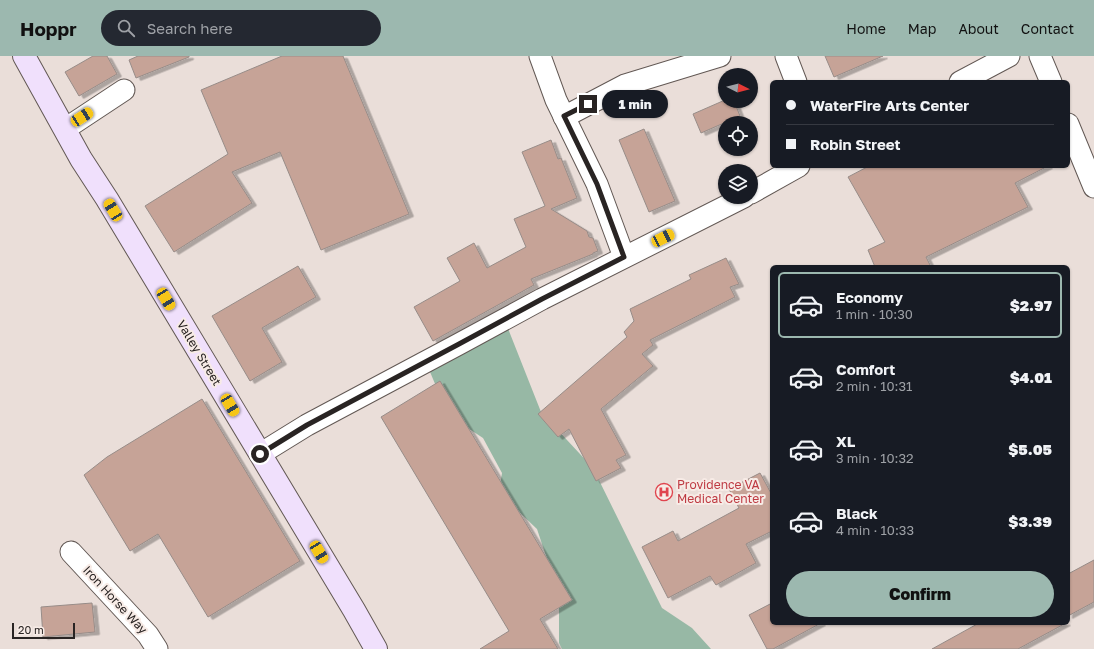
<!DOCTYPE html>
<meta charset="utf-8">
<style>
:root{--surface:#171b24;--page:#242831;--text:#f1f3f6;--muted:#9ea1a6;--line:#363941;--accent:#9cb8af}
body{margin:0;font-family:"Golos Text",sans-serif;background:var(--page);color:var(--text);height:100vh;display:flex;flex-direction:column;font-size:15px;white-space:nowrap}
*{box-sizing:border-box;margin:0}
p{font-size:13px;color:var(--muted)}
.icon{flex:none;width:22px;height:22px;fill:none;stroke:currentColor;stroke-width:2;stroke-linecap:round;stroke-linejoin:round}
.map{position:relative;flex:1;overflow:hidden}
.details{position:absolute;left:770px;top:209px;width:300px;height:360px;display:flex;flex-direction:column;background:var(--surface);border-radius:6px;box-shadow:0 1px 3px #0004}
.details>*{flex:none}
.hud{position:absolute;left:770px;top:24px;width:300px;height:88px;border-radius:6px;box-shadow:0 1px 3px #0004;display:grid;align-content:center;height:88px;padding:0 16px;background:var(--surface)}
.needle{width:26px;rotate:96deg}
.tools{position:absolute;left:718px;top:12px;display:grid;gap:8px}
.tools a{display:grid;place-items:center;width:40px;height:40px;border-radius:50%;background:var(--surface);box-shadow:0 1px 3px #0004;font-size:20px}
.scale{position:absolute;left:12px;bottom:10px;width:63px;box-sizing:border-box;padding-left:4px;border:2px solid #292423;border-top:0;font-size:11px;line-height:14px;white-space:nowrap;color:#292423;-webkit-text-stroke:3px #f7ebe6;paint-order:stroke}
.end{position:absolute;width:18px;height:18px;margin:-9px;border:5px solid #292423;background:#fff;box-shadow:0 0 0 2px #fff}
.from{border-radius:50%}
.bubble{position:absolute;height:28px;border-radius:14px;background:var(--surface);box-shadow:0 1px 3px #0004;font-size:13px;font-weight:800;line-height:28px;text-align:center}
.car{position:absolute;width:12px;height:24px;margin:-12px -6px;border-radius:5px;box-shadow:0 0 3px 1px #0007;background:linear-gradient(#f5c518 24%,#345 0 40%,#f5c518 0 76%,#345 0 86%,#f5c518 0)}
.hud b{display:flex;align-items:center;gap:14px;height:38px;font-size:15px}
.hud b+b{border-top:1px solid var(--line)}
.hud i{width:10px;height:10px;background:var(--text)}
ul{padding:7px 0 0;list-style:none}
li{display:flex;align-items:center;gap:12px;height:66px;margin:0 8px 6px;padding:0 8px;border:2px solid transparent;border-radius:6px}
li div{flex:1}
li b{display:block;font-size:15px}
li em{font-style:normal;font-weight:800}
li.active{border-color:var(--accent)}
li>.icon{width:36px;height:36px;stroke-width:1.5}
.action{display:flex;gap:8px;margin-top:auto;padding:8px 16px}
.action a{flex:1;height:46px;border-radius:24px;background:var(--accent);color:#111;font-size:16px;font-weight:800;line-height:46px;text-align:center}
header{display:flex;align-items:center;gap:24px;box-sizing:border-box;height:56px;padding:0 20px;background:var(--accent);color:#111}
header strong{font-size:19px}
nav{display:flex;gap:22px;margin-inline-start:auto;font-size:14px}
.search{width:280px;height:36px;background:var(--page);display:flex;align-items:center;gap:10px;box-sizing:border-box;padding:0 14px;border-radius:22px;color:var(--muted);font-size:15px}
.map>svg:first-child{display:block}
.forest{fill:#97b8a5}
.building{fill:#c6a397;stroke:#978c88;filter:url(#shadow)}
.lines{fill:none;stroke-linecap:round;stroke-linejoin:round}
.street-casing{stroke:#625854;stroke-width:23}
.secondary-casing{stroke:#625854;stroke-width:24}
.street{stroke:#fff;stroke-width:21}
.secondary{stroke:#f0e0fc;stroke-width:22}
.route{stroke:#292423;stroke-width:5}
.labels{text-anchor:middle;stroke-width:4;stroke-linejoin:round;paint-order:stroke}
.street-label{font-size:12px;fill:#292423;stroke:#f7ebe6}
.health-label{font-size:12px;fill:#be3a42;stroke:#f7ebe6;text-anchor:start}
</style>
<header>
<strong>Hoppr</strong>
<div class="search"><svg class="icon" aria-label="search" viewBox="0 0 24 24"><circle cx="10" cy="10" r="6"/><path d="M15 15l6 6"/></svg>Search here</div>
<nav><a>Home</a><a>Map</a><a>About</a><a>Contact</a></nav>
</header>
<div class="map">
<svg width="1094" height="593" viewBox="0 0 1094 593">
<defs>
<filter id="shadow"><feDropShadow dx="4.5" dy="2.5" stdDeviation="0" flood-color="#0004"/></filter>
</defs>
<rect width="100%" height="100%" fill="#eaded9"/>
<!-- forest -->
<polygon class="forest" points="507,270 541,356 593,412 662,552 692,572 711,593 562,593 559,587 559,547 547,503 537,473 499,437 502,417 483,382 448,359 428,311"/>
<!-- building -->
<g class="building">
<polygon points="93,0 107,0 117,18 79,40 65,16"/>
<polygon points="138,0 189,0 189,1 136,22 129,4"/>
<polygon points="282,0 343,0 409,158 321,194 280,96 232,116 252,147 174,196 145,150 228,98 201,34"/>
<polygon points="825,0 883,0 834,21"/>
<polygon points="725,44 725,45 734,45 740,60 701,77 693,58"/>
<polygon points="644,73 675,145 649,156 619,84"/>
<polygon points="551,84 558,103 561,102 577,142 551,153 587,175 589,181 593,182 598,195 593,197 593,198 531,223 534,229 433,285 414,251 460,225 447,202 474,187 487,212 526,191 514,163 545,150 522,96"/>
<polygon points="869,110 1048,110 1015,127 1028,151 926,201 931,211 875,211 868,194 885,186 848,121"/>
<polygon points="726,202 739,228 730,231 735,241 650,284 653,289 642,298 653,310 601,353 626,399 616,404 621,412 596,425 569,373 558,381 538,358 627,281 624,276 634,265 630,253 691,223 689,219"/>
<polygon points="298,210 316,241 262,272 282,306 250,325 212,260"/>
<polygon points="440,325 572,544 540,563 558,593 480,593 509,575 381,361"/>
<polygon points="202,343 300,505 208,561 158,478 130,495 84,419 107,401"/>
<polygon points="760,417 772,439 772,475 746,488 756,507 716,529 710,520 668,542 642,491 673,475 678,485 739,452 729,433"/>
<polygon points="1094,504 1094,546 1068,560 1068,518"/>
<polygon points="92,547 95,576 43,581 41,551"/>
<polygon points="772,547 772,567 821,567 773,593 767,593 749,559"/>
<polygon points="979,567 1066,567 1018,593 932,593"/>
</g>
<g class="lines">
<!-- street casing -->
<g class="street-casing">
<g id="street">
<polyline points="540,0 556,44 597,128 624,201"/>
<polyline points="786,0 796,26"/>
<polyline points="1040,0 1051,26"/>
<polyline points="960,26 1009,0"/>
<polyline points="564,61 625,29 720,0"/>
<polyline points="1068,68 1094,131"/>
<polyline points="65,73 124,34"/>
<polyline points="751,137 799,110"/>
<polyline points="260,398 307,369 459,288 542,243 744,141"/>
<polyline points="71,496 148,579 157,593"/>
</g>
</g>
<!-- secondary casing -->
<g class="secondary-casing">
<polyline id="secondary" points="24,0 81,103 107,143 354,554 376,593"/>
</g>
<!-- street -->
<use href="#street" class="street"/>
<!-- secondary -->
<use href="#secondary" class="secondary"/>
</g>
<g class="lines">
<!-- route -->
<polyline class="route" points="260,398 307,369 459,288 542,243 624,201 597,128 564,60 588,48"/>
</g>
<!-- icons -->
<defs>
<g id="hospital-ring" transform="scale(0.9)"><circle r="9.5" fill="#f7ebe6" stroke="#e0444e" stroke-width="1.5"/><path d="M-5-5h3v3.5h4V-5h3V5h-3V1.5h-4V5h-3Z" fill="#e0444e"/></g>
</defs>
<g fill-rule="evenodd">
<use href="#hospital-ring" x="664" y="436"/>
</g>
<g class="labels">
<!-- street labels -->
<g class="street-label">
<text transform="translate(199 297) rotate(59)" y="4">Valley Street</text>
<text transform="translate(115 544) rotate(47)" y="4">Iron Horse Way</text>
</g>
<!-- health labels -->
<g class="health-label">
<text x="677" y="433">Providence VA<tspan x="677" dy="14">Medical Center</tspan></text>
</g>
</g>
</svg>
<div class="tools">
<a><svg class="needle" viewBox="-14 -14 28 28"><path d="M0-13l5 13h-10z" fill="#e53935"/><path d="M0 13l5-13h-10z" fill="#9ea1a6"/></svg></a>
<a><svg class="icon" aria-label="locate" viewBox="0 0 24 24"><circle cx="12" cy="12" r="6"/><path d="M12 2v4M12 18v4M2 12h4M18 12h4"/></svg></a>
<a><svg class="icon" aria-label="layers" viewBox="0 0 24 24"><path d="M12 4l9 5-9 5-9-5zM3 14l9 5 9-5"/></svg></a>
</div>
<div class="scale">20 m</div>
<i class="end from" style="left:260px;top:398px"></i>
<i class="end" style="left:588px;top:48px"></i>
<div class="bubble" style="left:602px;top:34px;width:66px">1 min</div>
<i class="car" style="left:82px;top:61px;rotate:57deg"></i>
<i class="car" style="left:113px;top:154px;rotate:329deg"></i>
<i class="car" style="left:663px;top:182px;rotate:64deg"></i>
<i class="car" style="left:166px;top:243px;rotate:149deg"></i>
<i class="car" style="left:230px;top:349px;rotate:149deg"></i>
<i class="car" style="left:319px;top:496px;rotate:149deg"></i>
<div class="hud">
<b><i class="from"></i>WaterFire Arts Center</b>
<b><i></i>Robin Street</b>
</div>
<section class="details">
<ul>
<li class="active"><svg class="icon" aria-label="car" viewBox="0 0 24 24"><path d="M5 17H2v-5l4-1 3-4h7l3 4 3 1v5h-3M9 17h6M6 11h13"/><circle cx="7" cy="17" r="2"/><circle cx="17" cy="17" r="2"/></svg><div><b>Economy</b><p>1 min · 10:30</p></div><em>$2.97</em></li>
<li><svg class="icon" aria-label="car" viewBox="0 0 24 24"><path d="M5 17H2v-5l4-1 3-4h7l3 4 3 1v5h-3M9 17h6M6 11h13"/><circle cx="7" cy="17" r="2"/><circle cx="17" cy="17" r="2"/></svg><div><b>Comfort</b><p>2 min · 10:31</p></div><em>$4.01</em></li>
<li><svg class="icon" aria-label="car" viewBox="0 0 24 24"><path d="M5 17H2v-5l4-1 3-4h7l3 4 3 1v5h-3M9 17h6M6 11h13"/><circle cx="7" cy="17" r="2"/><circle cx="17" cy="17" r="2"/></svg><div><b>XL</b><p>3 min · 10:32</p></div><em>$5.05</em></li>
<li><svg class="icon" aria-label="car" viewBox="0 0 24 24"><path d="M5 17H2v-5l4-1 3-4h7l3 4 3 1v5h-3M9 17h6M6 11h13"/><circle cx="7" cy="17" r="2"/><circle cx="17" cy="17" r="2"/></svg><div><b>Black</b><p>4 min · 10:33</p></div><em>$3.39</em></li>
</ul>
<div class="action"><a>Confirm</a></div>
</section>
</div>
